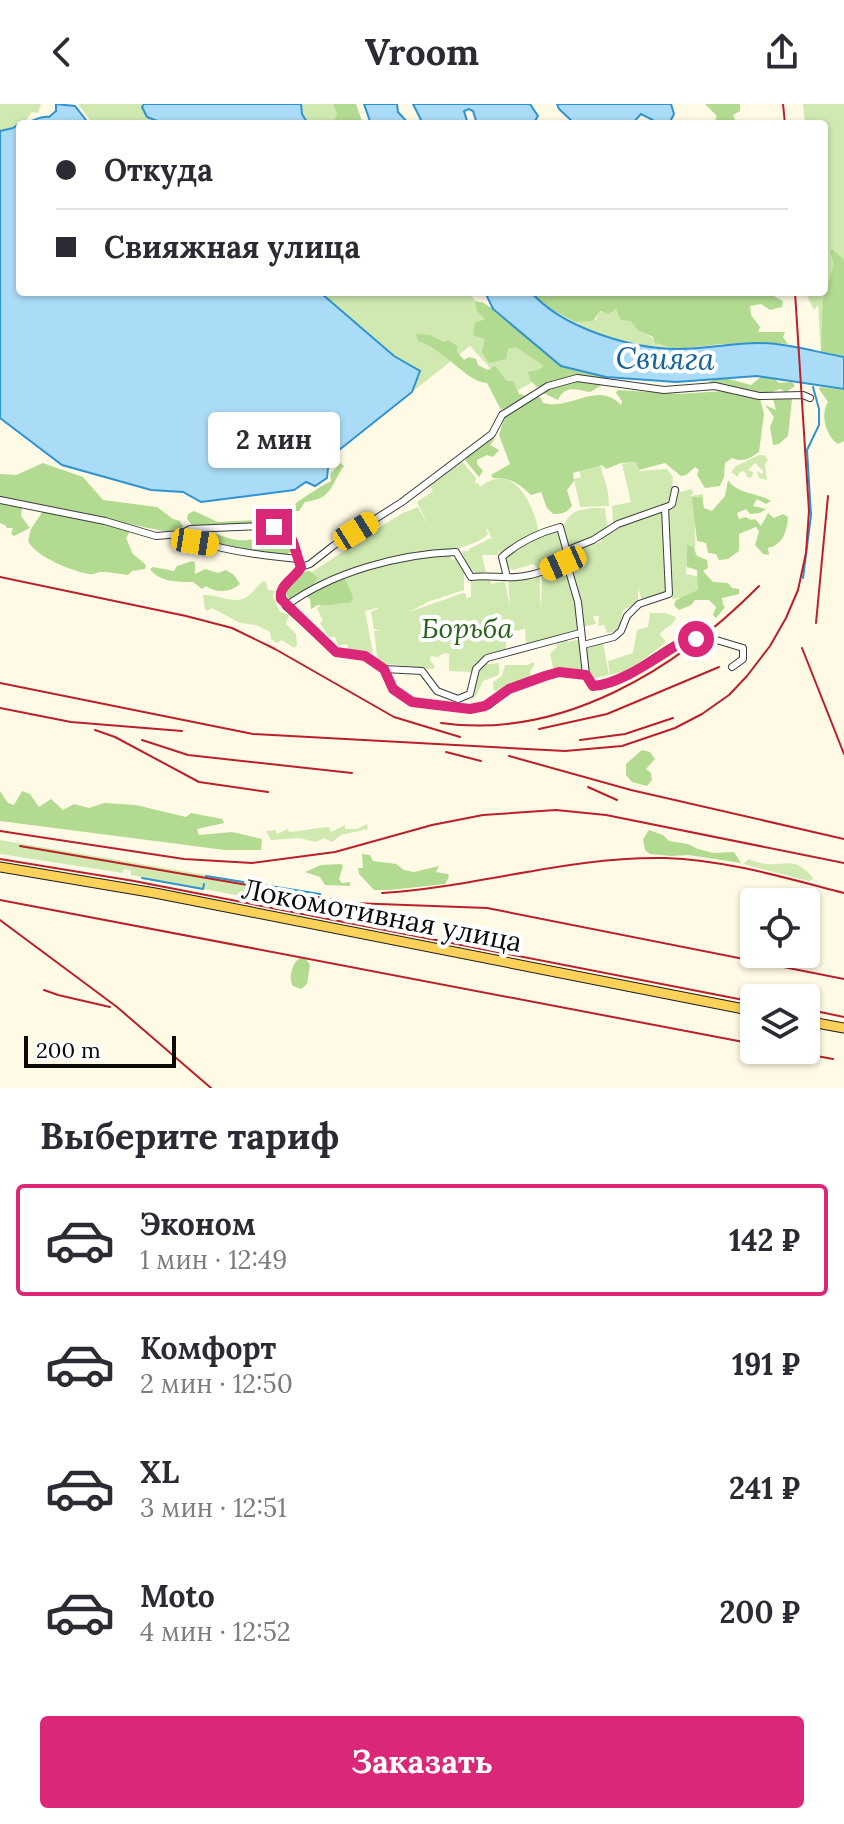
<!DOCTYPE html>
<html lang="ru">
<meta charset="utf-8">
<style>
:root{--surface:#fff;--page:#f7f7f7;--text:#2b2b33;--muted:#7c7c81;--line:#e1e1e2;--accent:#db2777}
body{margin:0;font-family:Lora,serif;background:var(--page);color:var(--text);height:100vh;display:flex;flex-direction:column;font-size:30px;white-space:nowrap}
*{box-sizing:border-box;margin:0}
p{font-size:26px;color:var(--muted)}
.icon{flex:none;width:44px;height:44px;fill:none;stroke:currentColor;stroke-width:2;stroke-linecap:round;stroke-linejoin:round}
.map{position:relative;height:984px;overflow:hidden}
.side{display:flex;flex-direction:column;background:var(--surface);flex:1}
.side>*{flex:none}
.banner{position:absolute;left:16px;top:16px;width:812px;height:176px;border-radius:8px;box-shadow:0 2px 6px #0004;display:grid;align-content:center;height:176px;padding:0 40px;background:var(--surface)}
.tools{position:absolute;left:740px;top:784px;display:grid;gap:16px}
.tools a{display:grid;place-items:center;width:80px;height:80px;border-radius:8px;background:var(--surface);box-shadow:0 2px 6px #0004;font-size:40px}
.scale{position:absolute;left:24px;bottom:20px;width:152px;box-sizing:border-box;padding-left:8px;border:4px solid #0a0a0a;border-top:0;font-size:22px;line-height:28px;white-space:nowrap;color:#0a0a0a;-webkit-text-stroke:6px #fff;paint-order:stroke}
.end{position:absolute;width:36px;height:36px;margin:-18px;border:10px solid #db2777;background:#fff;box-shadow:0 0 0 4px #fff}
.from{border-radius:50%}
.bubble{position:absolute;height:56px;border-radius:8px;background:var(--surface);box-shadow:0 2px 6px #0004;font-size:26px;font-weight:800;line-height:56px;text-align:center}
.car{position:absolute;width:24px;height:48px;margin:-24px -12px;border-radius:10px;box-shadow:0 0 6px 2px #0007;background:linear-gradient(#f5c518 24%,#345 0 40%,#f5c518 0 76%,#345 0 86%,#f5c518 0)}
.banner b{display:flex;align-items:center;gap:28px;height:76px;font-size:30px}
.banner b+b{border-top:2px solid var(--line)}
.banner i{width:20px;height:20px;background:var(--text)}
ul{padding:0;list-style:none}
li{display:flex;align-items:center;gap:24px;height:112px;margin:0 16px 12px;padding:0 24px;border:4px solid transparent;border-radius:8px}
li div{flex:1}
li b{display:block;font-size:30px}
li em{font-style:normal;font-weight:800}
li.on{border-color:var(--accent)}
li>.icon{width:72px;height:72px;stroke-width:1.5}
h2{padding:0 40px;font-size:36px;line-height:96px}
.primary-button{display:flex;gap:16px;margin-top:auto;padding:16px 40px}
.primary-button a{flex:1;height:92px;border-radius:8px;background:var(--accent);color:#fff;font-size:32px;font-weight:800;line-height:92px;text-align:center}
header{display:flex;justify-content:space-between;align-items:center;height:104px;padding:0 40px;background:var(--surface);font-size:36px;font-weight:800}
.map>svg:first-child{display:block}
.green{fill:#cfe9b1}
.forest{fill:#b2da90}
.water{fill:#aadcf7;stroke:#3093d0;stroke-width:2}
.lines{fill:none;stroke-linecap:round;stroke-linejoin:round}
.stream{stroke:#3093d0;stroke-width:2}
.minor-casing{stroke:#3d3d3d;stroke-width:8}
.primary-casing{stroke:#1b1b1b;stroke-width:11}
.minor{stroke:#fff;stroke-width:6}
.primary{stroke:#fcd159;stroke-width:9}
.tram{stroke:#bb202a;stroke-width:2}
.rail{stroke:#bb202a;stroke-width:2}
.route{stroke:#db2777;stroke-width:10}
.labels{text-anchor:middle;stroke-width:8;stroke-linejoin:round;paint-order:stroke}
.park-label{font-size:28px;font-style:italic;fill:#2a611a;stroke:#fff}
.street-label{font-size:28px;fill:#0a0a0a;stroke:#fff}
.water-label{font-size:30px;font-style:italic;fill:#12639c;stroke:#fff}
</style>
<header><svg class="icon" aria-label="back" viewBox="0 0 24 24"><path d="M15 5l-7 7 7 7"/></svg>Vroom<svg class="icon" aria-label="share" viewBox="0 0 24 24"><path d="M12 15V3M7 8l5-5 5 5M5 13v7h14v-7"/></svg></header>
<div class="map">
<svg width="844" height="984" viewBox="0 0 844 984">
<rect width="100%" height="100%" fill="#fffae6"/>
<!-- green -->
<g class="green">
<polygon points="0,0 41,0 38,9 32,8 23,20 0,27"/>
<polygon points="78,0 144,0 165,20 93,20"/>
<polygon points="301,0 333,0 337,11 332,20 308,20 302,10"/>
<polygon points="803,0 844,0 844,253 821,249 818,201 814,206 805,188 824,188 824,20 805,20"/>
<polygon points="315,188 470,188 474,196 493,205 561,262 513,289 470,242 412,288 419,267 394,252 322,190"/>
<path d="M614 205 619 208 621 216 630 217C638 228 650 229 657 240L676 245C641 241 606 237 575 218L596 216 599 208 610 209Z"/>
<polygon points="759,351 764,351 768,356 765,361 767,376 759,374 757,367 762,370 764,368 755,359 748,366 753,368 752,373 748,374 744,367 739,369 738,373 731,368 736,362"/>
<path d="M461 356 476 374 475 380 478 379 480 383C514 356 534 401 539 429L504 449 500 450 498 446V451H482L486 468C470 473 467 461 462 447H469V445L491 434 494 438 485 421 488 430C467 451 402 450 372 459 350 464 332 474 312 483L306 472 350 443 348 438 360 430 362 434 403 409 418 403 429 423 417 398 433 387 429 381Z"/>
<polygon points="636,358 639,367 667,365 673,373 671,399 613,419 612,402 631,398 622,360"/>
<polygon points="600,360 608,388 609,402 580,403 574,375 581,373 579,365"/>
<polygon points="675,385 680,385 680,388 692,385 693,390 690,392 703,390 703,402 695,405 695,447 688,446 686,470 701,473 702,487 688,493 672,495 667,406 674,404"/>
<path d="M591 404H605L607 423 587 437 567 444 562 424C570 408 574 407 591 404Z"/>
<polygon points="663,407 668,488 642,496 638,484 638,499 623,506 619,526 607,529 604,521 598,522 599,512 593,512 596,520 582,523 568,449 601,438 603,430 616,422"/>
<polygon points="557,424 564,449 561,457 538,465 534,460 513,466 507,464 505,454 519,442 527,439 527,437"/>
<polygon points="433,452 451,452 452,456 458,454 464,467 464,486 430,497 409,508 463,489 466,490 466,494 471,493 471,476 490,472 491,480 505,477 510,504 508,477 539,472 541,507 542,469 563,463 574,486 579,522 578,526 526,540 525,525 509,528 510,515 497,516 498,519 507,517 506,546 481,555 473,568 449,567 449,550 444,549 438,553 431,552 430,557 435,562 433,565 378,559 374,527 382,527 374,525 371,508 381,503 365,507 373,549 349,547 347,540 338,542 335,533 329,533 320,519 323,517 317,504 326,498 337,474 401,457"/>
<path d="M263 477 266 478 268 486 275 487 273 492 280 508 289 511 286 520 296 530 297 541 294 544 282 536 277 539 271 535 270 528 256 521 240 519 212 504 207 507 205 505 203 491C219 490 235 502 248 492 255 487 257 482 263 477Z"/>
<path d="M650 509H665L676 513C674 523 663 523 660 531L666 537 664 540 629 566 610 571 608 557 633 549 637 526 648 523Z"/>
<polygon points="567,534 568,538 580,535 584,568 554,567 550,550 557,543 556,537"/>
<polygon points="603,539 609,571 590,575 585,545"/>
<polygon points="533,558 535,560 530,568 531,573 504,586 494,587 493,578 502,572 505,561 528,561"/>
<polygon points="499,559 499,571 483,577 475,594 471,594 479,561"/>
<path d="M367 720 368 725 341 731 332 738 324 734 316 738 299 734 271 736 266 727 276 726 277 730 288 725 289 728C303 727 314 724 329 723L331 728 345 721V725H357Z"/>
<polygon points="0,736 301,787 297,803 131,771 131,766 124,765 123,769 0,750"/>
<path d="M749 755C782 770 790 745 814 775L809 777 743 760Z"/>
</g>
<!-- forest -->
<g class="forest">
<polygon points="333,0 356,0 363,20 332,20 337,11"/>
<polygon points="705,0 740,0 740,7 733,11 737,20 713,20 717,12"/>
<polygon points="832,145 844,156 844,253 821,249 823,196 834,160 830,148"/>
<polygon points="531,188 766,188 783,197 782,203 770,206 761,200 750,202 751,211 760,223 758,228 785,228 783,233 788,240 768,239 733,245 723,240 676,245 655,239 653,233 638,226 630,217 621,216 616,205 608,210 600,207 593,217 575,218 545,202"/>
<polygon points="475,198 482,198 493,205 561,262 606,273 606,276 586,273 537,283 530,276 528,268 538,266 544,262 516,243 508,245 506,255 489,259 482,248 485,235 473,231 475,219 485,215 477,207"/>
<path d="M416 230 430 231 444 238 448 236 457 242V248L464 256 469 253 476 255 478 261 488 266 495 262 507 277H513L519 290 524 291V295L501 306 487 279C468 279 443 244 418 237Z"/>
<polygon points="763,271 773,273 779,279 792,278 795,282 786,288 780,285 769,289 755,288 708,278 721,273 751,281"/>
<path d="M577 276 602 281 590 288C577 286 565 280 558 296L543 289 548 284Z"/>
<path d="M820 283 844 286V337L838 340C826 332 820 311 828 298L819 285Z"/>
<path d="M618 286 679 290 723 287 760 294 764 310 759 348C750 354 743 359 732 354L725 359 724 373 720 382 705 384 697 371 699 366 695 363 686 371 681 372 665 359 639 366 636 358 621 359 606 365 602 361 573 369 574 377 567 386 572 402C566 409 562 410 553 410L547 404 541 388 531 391C518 379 511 374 493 374L491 371 510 360 499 331 505 311 536 292 541 294 543 299C571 307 597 276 621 301L622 297 616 289Z"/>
<polygon points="788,292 792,295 788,332 779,340 773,341 770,323 774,313 765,301 776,306 773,295"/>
<polygon points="492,332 495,335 490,341 499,346 493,353 487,351 477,356 477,360 483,367 479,373 466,357 466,352"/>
<polygon points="43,359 83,373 103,396 157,403 173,415 180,417 183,423 168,428 0,394 0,370 16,371"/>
<path d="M341 359 344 362C331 380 333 395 305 398L299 407H296L295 400C298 397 326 379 331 377L330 370Z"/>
<path d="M728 376C739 391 756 388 771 397L766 400 757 395 753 402 766 405 760 409 750 410 746 405 737 409 739 415 746 413 751 416 755 415 761 422 768 409 774 414 783 410 788 413C787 427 783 441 768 444L769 451 763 450 755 441 759 427 756 423 739 430V447L728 455 719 456 716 450 708 449 706 439 697 437 692 393H702L704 404 712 407 725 392Z"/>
<polygon points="0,398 22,404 21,412 30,424 14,432 11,430 13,424 7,424 5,421 0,419"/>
<path d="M43 407 127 424 129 429 126 434 133 450 146 461 145 465 132 467 128 471C120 470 110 468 102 468 95 468 96 471 89 470 72 467 36 453 28 437L31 425Z"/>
<polygon points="194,407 218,418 258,416 273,411 277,419 200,422 192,421 187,415 188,410"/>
<path d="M206 428C217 429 227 435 238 436 257 438 271 426 289 437L291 448 285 452 278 451 200 436 194 432Z"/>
<polygon points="687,441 693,443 697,452 707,456 708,464 703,467 713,478 728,479 732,484 739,485 739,490 722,494 723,501 725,503 716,514 713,511 716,503 709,496 695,496 691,501 679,506 674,501 676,496 698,486 697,466 687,463"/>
<path d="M192 457 195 458V470L205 465 218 469 226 466 234 471 240 480C231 488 216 490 206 482L202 485 193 478C178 478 159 478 150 465L153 463 174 467 177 462Z"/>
<path d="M310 467 318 474 313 481 290 496 287 494 286 486C292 477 298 467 310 467Z"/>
<path d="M344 471C346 480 351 485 353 495L350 499C339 498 330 503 318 501L311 505 310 495 306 492Z"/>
<polygon points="642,646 650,648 655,655 646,665 651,669 652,676 647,682 632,678 626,671 626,660"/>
<polygon points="0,687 8,699 14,701 22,687 30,690 39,703 51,695 63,706 74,700 89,704 104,699 136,701 186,713 191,709 222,715 224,719 197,725 199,731 232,728 262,735 261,746 225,746 0,717"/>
<polygon points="649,726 663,731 669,737 688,740 698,745 713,749 734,748 741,759 688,751 671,752 650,750 645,746 643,735"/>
<polygon points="362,750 370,751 373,757 396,760 404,766 414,768 439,762 436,768 448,770 449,773 445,780 390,786 374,786 359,770 358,764 363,764"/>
<polygon points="341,760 343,762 339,775 342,779 350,778 350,782 325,781 320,773 305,768 321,761"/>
<path d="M300 854 306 855 310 861 307 880 301 885 293 882C288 874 292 859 300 854Z"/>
</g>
<!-- water -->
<g class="water">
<path d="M56 0 75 2 89 20H20V188L322 190 394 252 420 267 412 288 329 354 327 374 315 382 306 378 294 386 201 398 183 388 151 386 62 361 0 314V27L13 24 20 19C30 21 38 11 49 13L56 7Z"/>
<polygon points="144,0 301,0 302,10 308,20 165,20 147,13 142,3"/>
<polygon points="364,0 397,0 398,8 409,20 371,20"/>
<polygon points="413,0 530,0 538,12 533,20 477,20 473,7 469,5 464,7 468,20 423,20"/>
<polygon points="557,0 671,0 674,10 669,20 653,20 653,16 641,10 632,20 575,20 559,5"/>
<path d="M485 188H531C562 224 632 245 678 245 705 245 732 239 758 239 786 239 816 248 844 253V285L757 272 676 278 606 273 561 262 493 205Z"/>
</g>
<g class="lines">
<!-- stream -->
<g class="stream">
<polyline points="803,474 811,411 807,346 819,321 819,305 813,283"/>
<polyline points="206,772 320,790"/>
<polyline points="142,774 203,785 204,780"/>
</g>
<!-- minor casing -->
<g class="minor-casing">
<g id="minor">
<polyline points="0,396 105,417 156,432 181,430 190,425 284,421 294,438 301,463"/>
<path d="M181 430C209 445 265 452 298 455"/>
<path d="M566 457 578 498 586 571 593 582C630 580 659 544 693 533L701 539 713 535 743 544V555L732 563"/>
<polyline points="301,463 310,460 333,442 402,398 492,330 502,311 548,282 577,274 664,286 715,282 759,292 803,291 810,294"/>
<path d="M301 463 280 489 286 502C332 468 399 450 456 448L471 473C487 471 501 474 516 473 534 472 551 465 566 457L568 446 593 436 618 420 669 402 672 400 675 386"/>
<path d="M507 473 502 453C519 438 538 429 560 423L567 448"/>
<polyline points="286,502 336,548 365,552 384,565 422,567 437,587 458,595 470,590 476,565 487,554 580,529"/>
<polyline points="583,541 614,533 621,527 627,512 639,500 669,490 665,404"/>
<polyline points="384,565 393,585 412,598 470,605 489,601 509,585 545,572 559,568 586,571"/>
</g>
</g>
<!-- primary casing -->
<g class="primary-casing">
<g id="primary">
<polyline points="0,763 155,789 754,907"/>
<polyline points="806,917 844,924"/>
</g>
</g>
<!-- minor -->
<use href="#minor" class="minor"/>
<!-- primary -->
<use href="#primary" class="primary"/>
<!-- tram -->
<g class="tram">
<polyline points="0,755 134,777 754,898"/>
<polyline points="806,905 844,913"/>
</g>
<!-- rail -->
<g class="rail">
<polyline points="783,0 785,20"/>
<polyline points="0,473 186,512 232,524 275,545 394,613 460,633"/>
<polyline points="816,519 828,392"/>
<polyline points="802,544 844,650"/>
<polyline points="0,579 253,630 565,647 622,642 675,624 702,610 729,591 747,572 770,542 786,514 798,486 806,449 809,407 795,188"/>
<polyline points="0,604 71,618 182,627"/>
<path d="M441 619C562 636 677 565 759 482"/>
<polyline points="539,625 607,610 719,563"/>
<polyline points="95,626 115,633 199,678 268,688"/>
<polyline points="142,636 188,651 352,669"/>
<polyline points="580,636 625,630 673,614"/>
<polyline points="446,648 481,657"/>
<polyline points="509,652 631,686 844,735"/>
<polyline points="588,683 617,696"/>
<polyline points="0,727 184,755 252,759 335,748 432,721 483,711 556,706 606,711 844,759"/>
<polyline points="20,742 352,799 487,804 844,875"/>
<path d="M382 789C477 783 570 752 665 754 726 756 786 774 844 789"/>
<polyline points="0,796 754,940"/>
<polyline points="0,816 117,903 211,984"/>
<polyline points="44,886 58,891 110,903"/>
<polyline points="784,946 833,955"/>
</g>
</g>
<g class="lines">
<!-- route -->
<path class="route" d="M274 423 284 421C294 434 295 448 301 463 295 475 278 481 281 495L336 548 365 552 384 565 393 585 412 598 470 605 485 602 509 585 545 572 559 568 586 571 593 582C623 580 661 550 687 535H696"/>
</g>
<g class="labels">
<!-- park labels -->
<g class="park-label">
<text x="467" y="534">Борьба</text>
</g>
<!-- street labels -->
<g class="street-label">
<text transform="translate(382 811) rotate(11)" y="10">Локомотивная улица</text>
</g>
<!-- water labels -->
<g class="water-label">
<text transform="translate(665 255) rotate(1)" y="10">Свияга</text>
</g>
</g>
</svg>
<div class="tools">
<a><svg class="icon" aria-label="locate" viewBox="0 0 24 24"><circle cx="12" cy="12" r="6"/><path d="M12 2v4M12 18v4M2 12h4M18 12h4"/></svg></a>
<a><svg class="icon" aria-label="layers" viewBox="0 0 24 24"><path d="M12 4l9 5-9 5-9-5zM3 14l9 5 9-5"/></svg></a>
</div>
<div class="scale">200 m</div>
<i class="end from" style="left:696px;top:535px"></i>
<i class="end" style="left:274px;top:423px"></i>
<div class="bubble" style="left:208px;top:308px;width:132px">2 мин</div>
<i class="car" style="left:356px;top:427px;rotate:58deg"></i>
<i class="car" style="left:195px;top:438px;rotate:99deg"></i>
<i class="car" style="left:563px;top:459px;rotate:246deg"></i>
<div class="banner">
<b><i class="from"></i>Откуда</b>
<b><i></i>Свияжная улица</b>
</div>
</div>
<section class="side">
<h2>Выберите тариф</h2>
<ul>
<li class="on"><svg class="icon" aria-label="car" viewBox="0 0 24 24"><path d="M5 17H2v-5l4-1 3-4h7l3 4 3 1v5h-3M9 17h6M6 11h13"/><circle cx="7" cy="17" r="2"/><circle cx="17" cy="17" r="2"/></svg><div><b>Эконом</b><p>1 мин · 12:49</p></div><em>142 ₽</em></li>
<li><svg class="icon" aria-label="car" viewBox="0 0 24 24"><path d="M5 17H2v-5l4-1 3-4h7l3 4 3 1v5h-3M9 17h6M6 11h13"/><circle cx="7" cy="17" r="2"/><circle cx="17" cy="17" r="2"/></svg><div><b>Комфорт</b><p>2 мин · 12:50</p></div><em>191 ₽</em></li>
<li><svg class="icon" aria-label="car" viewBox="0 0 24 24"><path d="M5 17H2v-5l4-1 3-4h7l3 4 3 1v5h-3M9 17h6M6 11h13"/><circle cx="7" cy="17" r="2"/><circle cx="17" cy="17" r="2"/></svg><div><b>XL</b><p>3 мин · 12:51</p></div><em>241 ₽</em></li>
<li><svg class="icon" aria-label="car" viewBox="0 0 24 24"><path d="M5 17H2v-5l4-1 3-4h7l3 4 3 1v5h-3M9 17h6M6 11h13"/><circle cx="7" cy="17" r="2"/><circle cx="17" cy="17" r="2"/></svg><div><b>Moto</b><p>4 мин · 12:52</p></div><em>200 ₽</em></li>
</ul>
<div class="primary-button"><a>Заказать</a></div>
</section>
